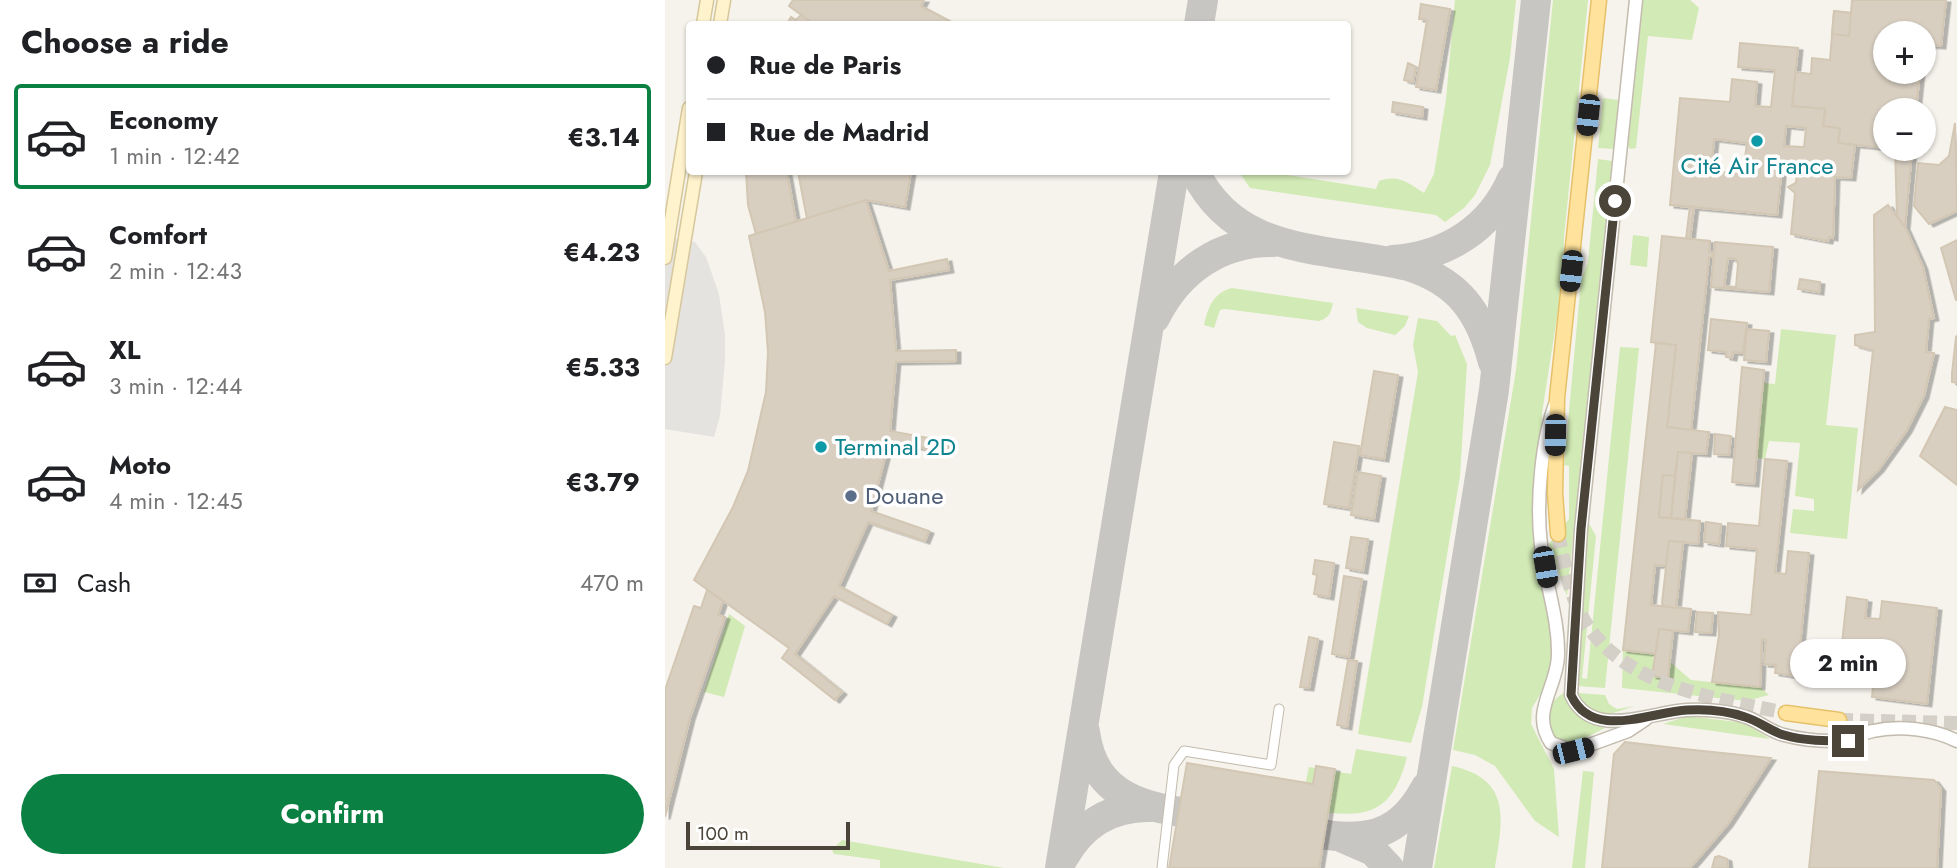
<!DOCTYPE html>
<meta charset="utf-8">
<style>
:root{--surface:#fff;--page:#f2f2f2;--text:#202124;--muted:#757577;--line:#e0e0e0;--accent:#0b8043}
body{margin:0;font-family:Jost,sans-serif;background:var(--page);color:var(--text);height:100vh;display:flex;flex-direction:column;font-size:26px;white-space:nowrap}
*{box-sizing:border-box;margin:0}
p{font-size:23px;color:var(--muted)}
.icon{flex:none;width:38px;height:38px;fill:none;stroke:currentColor;stroke-width:2;stroke-linecap:round;stroke-linejoin:round}
.map{position:relative;flex:1;overflow:hidden}
.drawer{display:flex;flex-direction:column;background:var(--surface);width:665px}
.drawer>*{flex:none}
.hud{position:absolute;left:21px;top:21px;width:665px;height:154px;border-radius:7px;box-shadow:0 2px 5px #0004;display:grid;align-content:center;height:154px;padding:0 21px;background:var(--surface)}
.tools{position:absolute;left:1208px;top:21px;display:grid;gap:14px}
.tools a{display:grid;place-items:center;width:63px;height:63px;border-radius:50%;background:var(--surface);box-shadow:0 2px 5px #0004;font-size:35px}
.scale{position:absolute;left:21px;bottom:18px;width:164px;box-sizing:border-box;padding-left:7px;border:4px solid #4b4439;border-top:0;font-size:19px;line-height:24px;white-space:nowrap;color:#4b4439;-webkit-text-stroke:5px #fff;paint-order:stroke}
.end{position:absolute;width:32px;height:32px;margin:-16px;border:9px solid #4b4439;background:#fff;box-shadow:0 0 0 4px #fff}
.from{border-radius:50%}
.bubble{position:absolute;height:49px;border-radius:24px;background:var(--surface);box-shadow:0 2px 5px #0004;font-size:23px;font-weight:700;line-height:49px;text-align:center}
.car{position:absolute;width:21px;height:42px;margin:-21px -10px;border-radius:9px;box-shadow:0 0 5px 2px #0007;background:linear-gradient(#222 24%,#8ab4d8 0 40%,#222 0 76%,#8ab4d8 0 86%,#222 0)}
.hud b{display:flex;align-items:center;gap:24px;height:66px;font-size:26px}
.hud b+b{border-top:2px solid var(--line)}
.hud i{width:18px;height:18px;background:var(--text)}
ul{padding:0;list-style:none}
li{display:flex;align-items:center;gap:21px;height:105px;margin:0 14px 10px;padding:0 7px;border:4px solid transparent;border-radius:7px}
li div{flex:1}
li b{display:block;font-size:26px}
li em{font-style:normal;font-weight:700}
li.selected{border-color:var(--accent)}
li>.icon{width:63px;height:63px;stroke-width:1.5}
h2{padding:0 21px;font-size:32px;line-height:84px}
.pay{display:flex;align-items:center;gap:18px;height:77px;padding:0 21px;font-size:26px}
.pay p{margin-inline-start:auto}
.action{display:flex;gap:14px;margin-top:auto;padding:14px 21px}
.action a{flex:1;height:80px;border-radius:42px;background:var(--accent);color:#fff;font-size:28px;font-weight:700;line-height:80px;text-align:center}
main{display:flex;flex:1;min-height:0}
.map>svg:first-child{display:block}
.green{fill:#d2eab5}
.parking{fill:#e5e3e0}
.lines{fill:none;stroke-linecap:round;stroke-linejoin:round}
.taxiway{stroke:#c8c6c3;stroke-width:30}
.building{fill:#d8cfc1;stroke:#d3c7b4;stroke-width:2;fill-rule:evenodd;filter:url(#shadow)}
.primary-tunnel{stroke:#d4d0c8;stroke-width:14;stroke-dasharray:14 7;stroke-linecap:butt}
.minor-casing{stroke:#c2bbae;stroke-width:11}
.tertiary-casing{stroke:#c2bbae;stroke-width:15}
.secondary-casing{stroke:#d6c79b;stroke-width:15}
.primary-casing{stroke:#e6c16a;stroke-width:17}
.minor{stroke:#fff;stroke-width:9}
.tertiary{stroke:#fff;stroke-width:12}
.secondary{stroke:#fff3cd;stroke-width:12}
.primary{stroke:#ffe39c;stroke-width:14}
.route{stroke:#4b4439;stroke-width:9}
.culture-dot{fill:#0f9aa8;stroke:#fff;stroke-width:2.5}
.service-dot{fill:#5c6f8a;stroke:#fff;stroke-width:2.5}
.labels{text-anchor:middle;stroke-width:7;stroke-linejoin:round;paint-order:stroke}
.culture-label{font-size:24px;fill:#0d838f;stroke:#fff}
.service-label{font-size:24px;fill:#4e5e75;stroke:#fff;text-anchor:start}
</style>
<main>
<section class="drawer">
<h2>Choose a ride</h2>
<ul>
<li class="selected"><svg class="icon" aria-label="car" viewBox="0 0 24 24"><path d="M5 17H2v-5l4-1 3-4h7l3 4 3 1v5h-3M9 17h6M6 11h13"/><circle cx="7" cy="17" r="2"/><circle cx="17" cy="17" r="2"/></svg><div><b>Economy</b><p>1 min · 12:42</p></div><em>€3.14</em></li>
<li><svg class="icon" aria-label="car" viewBox="0 0 24 24"><path d="M5 17H2v-5l4-1 3-4h7l3 4 3 1v5h-3M9 17h6M6 11h13"/><circle cx="7" cy="17" r="2"/><circle cx="17" cy="17" r="2"/></svg><div><b>Comfort</b><p>2 min · 12:43</p></div><em>€4.23</em></li>
<li><svg class="icon" aria-label="car" viewBox="0 0 24 24"><path d="M5 17H2v-5l4-1 3-4h7l3 4 3 1v5h-3M9 17h6M6 11h13"/><circle cx="7" cy="17" r="2"/><circle cx="17" cy="17" r="2"/></svg><div><b>XL</b><p>3 min · 12:44</p></div><em>€5.33</em></li>
<li><svg class="icon" aria-label="car" viewBox="0 0 24 24"><path d="M5 17H2v-5l4-1 3-4h7l3 4 3 1v5h-3M9 17h6M6 11h13"/><circle cx="7" cy="17" r="2"/><circle cx="17" cy="17" r="2"/></svg><div><b>Moto</b><p>4 min · 12:45</p></div><em>€3.79</em></li>
</ul>
<div class="pay"><svg class="icon" aria-label="cash" viewBox="0 0 24 24"><path d="M3 7h18v10H3z"/><circle cx="12" cy="12" r="2"/></svg>Cash<p>470 m</p></div>
<div class="action"><a>Confirm</a></div>
</section>
<div class="map">
<svg width="1292" height="868" viewBox="0 0 1292 868">
<defs>
<filter id="shadow"><feDropShadow dx="4.5" dy="2.5" stdDeviation="0" flood-color="#0004"/></filter>
</defs>
<rect width="100%" height="100%" fill="#f6f3ec"/>
<!-- green -->
<g class="green">
<path d="M790 0H851L845 58 825 165 810 195 799 208 780 222 771 215 585 188 574 172H603L711 189 714 181C734 174 743 183 759 193L769 174 781 99Z"/>
<polygon points="888,0 923,0 899,237 898,279 877,413 870,505 871,553 888,635 889,661 879,688 867,708 866,724 889,769 894,837 870,821 830,766 810,755 788,750 851,370"/>
<polygon points="978,0 1025,0 1034,8 1027,40 983,36 971,148 965,149 963,146"/>
<polygon points="938,98 953,100 949,149 933,148"/>
<polygon points="933,159 947,161 902,596 884,544 904,519 904,466 899,465 916,281 923,262"/>
<polygon points="968,235 984,237 982,267 965,265"/>
<path d="M567 288 668 303C666 313 664 318 654 321L560 309 555 310 549 328 539 325C543 307 548 293 567 288Z"/>
<polygon points="691,308 744,316 740,326 730,335 702,328 693,322"/>
<polygon points="753,318 772,321 786,336 790,335 802,364 795,476 757,707 746,743 693,734 753,372 748,345"/>
<polygon points="1116,329 1171,335 1161,425 1193,428 1182,539 1125,533 1128,509 1149,511 1149,499 1130,496 1135,443 1104,441 1100,459 1091,458 1099,383 1110,384"/>
<polygon points="955,347 974,348 940,688 912,686 922,520 931,536 917,678 922,679"/>
<polygon points="64,614 80,626 59,697 39,692"/>
<polygon points="958,650 989,654 987,676 1003,678 1005,662 1026,680 1095,687 1104,695 1081,701 957,688"/>
<path d="M899 693C907 714 919 723 940 728L908 744 888 736C881 718 879 704 899 693Z"/>
<polygon points="913,693 940,695 944,704 952,709 970,706 942,715 922,707"/>
<polygon points="1023,716 1080,723 1105,739 998,724"/>
<path d="M691 749 742 757C726 818 699 818 643 810L637 800 644 767 686 774Z"/>
<path d="M787 766C847 779 838 820 830 868H769Z"/>
<polygon points="918,771 929,772 920,868 907,868"/>
<polygon points="177,840 339,868 215,868 215,860 169,854 167,850"/>
</g>
<!-- parking -->
<polygon class="parking" points="0,237 30,242 41,257 54,294 60,335 60,361 55,416 49,437 0,429"/>
<g class="lines">
<!-- taxiway -->
<g class="taxiway">
<polyline points="534,24 538,0"/>
<path d="M530 172C572 258 662 246 743 266 794 282 815 312 828 362"/>
<path d="M728 260C782 256 826 228 847 179"/>
<path d="M490 318C513 271 555 241 609 242"/>
<path d="M420 732C430 807 494 808 553 818"/>
<path d="M620 828C681 839 727 851 761 787"/>
<polyline points="678,838 708,851 724,868"/>
<path d="M399 857C418 823 447 806 486 807"/>
<polyline points="395,868 509,172"/>
<polyline points="752,868 829,390 871,0"/>
</g>
</g>
<!-- building -->
<g class="building">
<polygon points="128,0 259,0 256,6 290,24 149,24 124,6"/>
<polygon points="1187,0 1281,0 1276,46 1258,45 1258,33 1220,33 1220,72 1255,72 1251,110 1220,110 1220,148 1173,143 1175,128 1158,126 1160,109 1127,106 1130,72 1146,74 1147,58 1165,60 1169,11 1186,13"/>
<polygon points="756,4 785,9 771,90 751,87 762,20 754,19"/>
<polygon points="1169,11 1186,13 1184,36 1167,34"/>
<polygon points="136,15 149,24 122,24 126,17 131,20"/>
<path d="M1075 43 1133 48 1127 106 1160 109 1158 126 1175 128 1173 143 1190 145 1186 178 1170 177 1168 238 1164 237 1163 241 1126 234 1130 193 1123 187 1131 183 1132 168 1117 167 1112 215 1005 205 1015 98 1065 102 1067 79 1092 82 1090 106 1106 107 1110 70 1073 67ZM1121 126 1141 128 1139 147 1119 146ZM1049 139 1082 143 1078 174 1046 171Z"/>
<polygon points="743,63 751,67 748,82 739,80"/>
<polygon points="728,102 758,107 757,117 727,112"/>
<polygon points="1290,123 1292,211 1264,224 1249,206 1253,163 1274,165 1284,156"/>
<polygon points="1230,149 1247,151 1240,227 1232,216"/>
<polygon points="81,172 122,172 131,222 91,234 83,205"/>
<polygon points="133,172 246,172 240,207 201,200 142,219"/>
<polygon points="201,200 224,271 282,259 284,270 225,280 231,351 291,350 291,361 231,362 225,431 285,442 282,452 224,442 206,511 264,531 260,541 203,522 174,586 227,615 222,624 169,596 130,654 177,692 170,700 117,658 124,648 29,580 68,507 83,471 101,392 103,352 100,312 84,236"/>
<polygon points="1223,205 1241,229 1258,267 1269,318 1264,319 1261,352 1269,353 1259,396 1242,430 1214,469 1193,490 1208,350 1190,345 1190,335 1210,332 1209,215"/>
<polygon points="1025,206 1029,207 1025,239 1021,239"/>
<polygon points="997,236 1045,241 1044,252 1049,253 1048,257 1044,257 1026,430 1002,427 1011,345 986,342"/>
<polygon points="1292,240 1292,300 1291,300 1276,248"/>
<path d="M1050 242 1108 247 1104 292 1046 287ZM1063 258 1071 259 1073 264 1071 287 1059 286Z"/>
<polygon points="1135,279 1155,282 1154,292 1133,289"/>
<polygon points="1046,319 1082,323 1078,353 1068,352 1067,358 1061,357 1061,352 1043,350"/>
<polygon points="1082,329 1104,331 1101,362 1079,360"/>
<polygon points="1291,337 1292,336 1292,383 1287,382 1287,373"/>
<polygon points="991,343 1011,345 1002,427 1044,432 1041,454 1013,452 1010,476 998,475 994,517 1035,521 1033,544 1004,541 1001,566 990,565 986,605 1026,609 1023,632 994,629 992,654 958,650"/>
<polygon points="1077,367 1099,370 1089,484 1067,482"/>
<polygon points="709,371 733,375 719,459 695,455"/>
<polygon points="1280,407 1292,410 1292,485 1255,456"/>
<polygon points="1050,434 1066,436 1064,455 1049,454"/>
<polygon points="669,442 694,446 684,508 659,504"/>
<polygon points="1013,452 1027,453 1020,519 1006,518"/>
<polygon points="1100,459 1122,461 1110,573 1121,574 1123,551 1144,553 1132,676 1110,673 1111,665 1099,664 1101,640 1097,639 1095,687 1047,682 1054,635 1053,612 1086,615 1092,549 1061,546 1063,523 1094,526"/>
<polygon points="693,472 716,476 709,519 686,515"/>
<polygon points="998,475 1010,476 1006,518 994,517"/>
<polygon points="1041,522 1056,524 1054,544 1039,542"/>
<polygon points="686,537 703,539 698,571 681,568"/>
<polygon points="1004,541 1018,542 1011,608 998,606 997,603"/>
<polygon points="650,560 669,563 664,597 649,594 652,575 648,574"/>
<polygon points="679,576 697,579 684,657 667,654"/>
<polygon points="42,590 58,601 53,615 60,617 25,718 0,817 0,690 29,606 36,608"/>
<polygon points="1182,597 1202,600 1200,618 1215,619 1217,601 1272,608 1262,704 1207,697 1209,675 1195,674 1194,682 1173,680"/>
<polygon points="1032,612 1048,613 1046,633 1030,632"/>
<polygon points="994,629 1008,631 1003,678 987,676"/>
<polygon points="644,637 653,639 644,688 635,687"/>
<polygon points="683,660 692,661 682,727 672,725"/>
<polygon points="960,742 1019,749 1106,758 1063,824 1025,868 937,868 949,754"/>
<polygon points="522,763 648,784 651,766 670,769 654,868 504,868"/>
<polygon points="1154,771 1269,780 1276,789 1272,868 1144,868"/>
<polygon points="1054,856 1062,859 1063,868 1047,868 1050,857"/>
</g>
<g class="lines">
<!-- primary-tunnel -->
<g class="primary-tunnel">
<path d="M893 534C899 563 905 597 920 622 962 688 1050 698 1121 713"/>
<polyline points="1174,720 1292,723"/>
</g>
<!-- minor casing -->
<g class="minor-casing">
<polyline id="minor" points="497,868 509,765 519,751 606,765 614,709"/>
</g>
<!-- tertiary casing -->
<g class="tertiary-casing">
<g id="tertiary">
<path d="M971 0 916 529 906 695C927 741 985 712 1022 710 1040 709 1064 711 1081 717 1094 721 1105 732 1119 735 1134 739 1152 741 1167 741 1183 741 1193 734 1208 731 1234 725 1269 729 1292 741"/>
<path d="M891 402C876 440 871 504 876 545 880 583 894 618 893 656 892 688 865 712 886 743L908 751 963 731 981 719"/>
</g>
</g>
<!-- secondary casing -->
<g class="secondary-casing">
<g id="secondary">
<polyline points="38,24 42,0"/>
<polyline points="55,24 59,0"/>
<polyline points="0,258 24,108"/>
<polyline points="0,358 31,172"/>
</g>
</g>
<!-- primary casing -->
<g class="primary-casing">
<g id="primary">
<polyline points="893,534 890,493 892,398 934,0"/>
<polyline points="1121,713 1174,720"/>
</g>
</g>
<!-- minor -->
<use href="#minor" class="minor"/>
<!-- tertiary -->
<use href="#tertiary" class="tertiary"/>
<!-- secondary -->
<use href="#secondary" class="secondary"/>
<!-- primary -->
<use href="#primary" class="primary"/>
</g>
<g class="lines">
<!-- route -->
<path class="route" d="M950 201 916 529 906 695C927 741 985 712 1022 710 1040 709 1063 711 1080 717 1094 721 1105 731 1119 735 1139 741 1162 741 1183 741"/>
</g>
<!-- markers -->
<g class="culture-dot">
<circle cx="1092" cy="141" r="7"/>
<circle cx="156" cy="447" r="7"/>
</g>
<circle class="service-dot" cx="186" cy="496" r="7"/>
<g class="labels">
<!-- culture labels -->
<g class="culture-label">
<text x="1092" y="174">Cité Air France</text>
<text x="170" y="455" text-anchor="start">Terminal 2D</text>
</g>
<!-- service labels -->
<g class="service-label">
<text x="200" y="504">Douane</text>
</g>
</g>
</svg>
<div class="tools">
<a>+</a>
<a>−</a>
</div>
<div class="scale">100 m</div>
<i class="end from" style="left:950px;top:201px"></i>
<i class="end" style="left:1183px;top:741px"></i>
<div class="bubble" style="left:1125px;top:639px;width:116px">2 min</div>
<i class="car" style="left:923px;top:115px;rotate:186deg"></i>
<i class="car" style="left:906px;top:271px;rotate:186deg"></i>
<i class="car" style="left:890px;top:435px;rotate:181deg"></i>
<i class="car" style="left:880px;top:567px;rotate:170deg"></i>
<i class="car" style="left:908px;top:751px;rotate:76deg"></i>
<div class="hud">
<b><i class="from"></i>Rue de Paris</b>
<b><i></i>Rue de Madrid</b>
</div>
</div>
</main>
